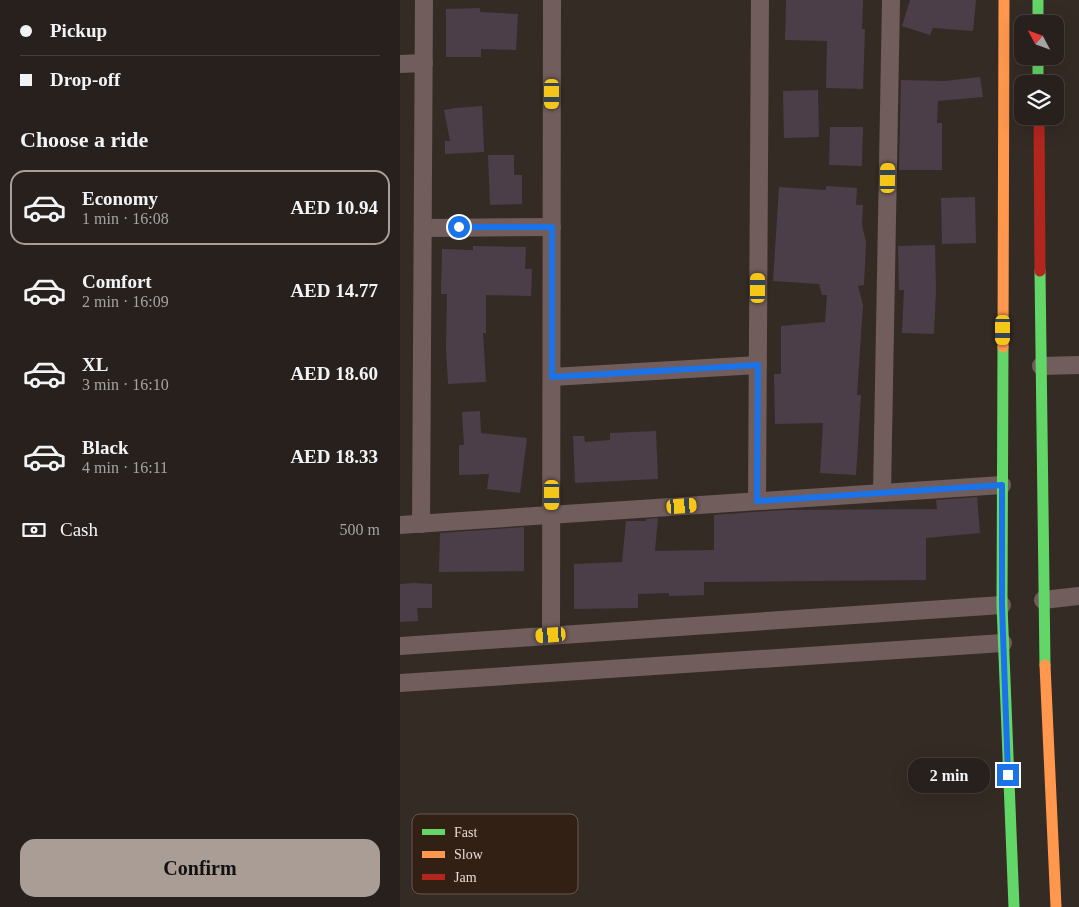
<!DOCTYPE html>
<meta charset="utf-8">
<style>
:root{--surface:#28201c;--page:#302825;--text:#f1f3f6;--muted:#a5a3a3;--line:#443e3b;--accent:#a99d96}
body{margin:0;font-family:Georgia,serif;background:var(--page);color:var(--text);height:100vh;display:flex;flex-direction:column;font-size:19px;white-space:nowrap}
*{box-sizing:border-box;margin:0}
p{font-size:16px;color:var(--muted)}
.icon{flex:none;width:28px;height:28px;fill:none;stroke:currentColor;stroke-width:2;stroke-linecap:round;stroke-linejoin:round}
.map{position:relative;flex:1;overflow:hidden}
.details{display:flex;flex-direction:column;background:var(--surface);width:400px}
.details>*{flex:none}
.hud{display:grid;align-content:center;height:110px;padding:0 20px;background:var(--surface)}
.needle{width:32px;rotate:311deg}
.controls{position:absolute;left:614px;top:15px;display:grid;gap:10px}
.controls a{display:grid;place-items:center;width:50px;height:50px;border-radius:10px;background:var(--surface);box-shadow:0 5px 20px #0002,0 0 0 1px var(--line);font-size:25px}
.end{position:absolute;width:22px;height:22px;margin:-11px;border:6px solid #1a73e8;background:#fff;box-shadow:0 0 0 2px #fff}
.from{border-radius:50%}
.bubble{position:absolute;height:35px;border-radius:15px;background:var(--surface);box-shadow:0 5px 20px #0002,0 0 0 1px var(--line);font-size:16px;font-weight:800;line-height:35px;text-align:center}
.car{position:absolute;width:15px;height:30px;margin:-15px -8px;border-radius:6px;box-shadow:0 0 4px 1px #0007;background:linear-gradient(#f5c518 24%,#345 0 40%,#f5c518 0 76%,#345 0 86%,#f5c518 0)}
.hud b{display:flex;align-items:center;gap:18px;height:48px;font-size:19px}
.hud b+b{border-top:1px solid var(--line)}
.hud i{width:12px;height:12px;background:var(--text)}
ul{padding:0;list-style:none}
li{display:flex;align-items:center;gap:15px;height:75px;margin:0 10px 8px;padding:0 10px;border:2px solid transparent;border-radius:15px}
li div{flex:1}
li b{display:block;font-size:19px}
li em{font-style:normal;font-weight:800}
li.selected{border-color:var(--accent)}
li>.icon{width:45px;height:45px;stroke-width:1.5}
h2{padding:0 20px;font-size:22px;line-height:60px}
.pay{display:flex;align-items:center;gap:12px;height:55px;padding:0 20px;font-size:19px}
.pay p{margin-inline-start:auto}
.button{display:flex;gap:10px;margin-top:auto;padding:10px 20px}
.button a{flex:1;height:58px;border-radius:15px;background:var(--accent);color:#111;font-size:20px;font-weight:800;line-height:58px;text-align:center}
main{display:flex;flex:1;min-height:0}
.map>svg:first-child{display:block}
.building{fill:#4b3e49}
.lines{fill:none;stroke-linecap:round;stroke-linejoin:round}
.street{stroke:#715d5b;stroke-width:18}
.fast{stroke:#63d668;stroke-width:11}
.slow{stroke:#ff974d;stroke-width:11}
.jam{stroke:#b3261e;stroke-width:11}
.route{stroke:#1a73e8;stroke-width:6}
.key{fill:#322015;stroke:#68584e;stroke-width:1}
.key-label{font-size:14px;fill:#e7dad3}
</style>
<main>
<section class="details">
<div class="hud">
<b><i class="from"></i>Pickup</b>
<b><i></i>Drop-off</b>
</div>
<h2>Choose a ride</h2>
<ul>
<li class="selected"><svg class="icon" aria-label="car" viewBox="0 0 24 24"><path d="M5 17H2v-5l4-1 3-4h7l3 4 3 1v5h-3M9 17h6M6 11h13"/><circle cx="7" cy="17" r="2"/><circle cx="17" cy="17" r="2"/></svg><div><b>Economy</b><p>1 min · 16:08</p></div><em>AED 10.94</em></li>
<li><svg class="icon" aria-label="car" viewBox="0 0 24 24"><path d="M5 17H2v-5l4-1 3-4h7l3 4 3 1v5h-3M9 17h6M6 11h13"/><circle cx="7" cy="17" r="2"/><circle cx="17" cy="17" r="2"/></svg><div><b>Comfort</b><p>2 min · 16:09</p></div><em>AED 14.77</em></li>
<li><svg class="icon" aria-label="car" viewBox="0 0 24 24"><path d="M5 17H2v-5l4-1 3-4h7l3 4 3 1v5h-3M9 17h6M6 11h13"/><circle cx="7" cy="17" r="2"/><circle cx="17" cy="17" r="2"/></svg><div><b>XL</b><p>3 min · 16:10</p></div><em>AED 18.60</em></li>
<li><svg class="icon" aria-label="car" viewBox="0 0 24 24"><path d="M5 17H2v-5l4-1 3-4h7l3 4 3 1v5h-3M9 17h6M6 11h13"/><circle cx="7" cy="17" r="2"/><circle cx="17" cy="17" r="2"/></svg><div><b>Black</b><p>4 min · 16:11</p></div><em>AED 18.33</em></li>
</ul>
<div class="pay"><svg class="icon" aria-label="cash" viewBox="0 0 24 24"><path d="M3 7h18v10H3z"/><circle cx="12" cy="12" r="2"/></svg>Cash<p>500 m</p></div>
<div class="button"><a>Confirm</a></div>
</section>
<div class="map">
<svg width="679" height="907" viewBox="0 0 679 907">
<rect width="100%" height="100%" fill="#352b25"/>
<!-- building -->
<g class="building">
<polygon points="386,0 463,0 462,29 465,29 463,89 426,88 427,41 385,40"/>
<polygon points="510,0 576,0 573,31 533,28 530,35 502,26"/>
<polygon points="80,8 80,12 118,14 116,50 81,49 81,57 46,57 46,9"/>
<polygon points="580,77 583,97 538,101 537,123 542,123 542,170 499,170 501,80 544,81"/>
<polygon points="418,90 419,137 384,138 383,91"/>
<polygon points="82,106 84,152 45,154 45,141 50,141 44,110 56,108"/>
<polygon points="430,127 463,127 462,166 429,165"/>
<polygon points="88,155 114,155 114,175 122,175 122,204 90,205"/>
<polygon points="426,186 457,188 456,205 463,205 462,225 466,242 464,285 458,286 463,305 457,395 461,395 456,475 420,473 423,423 375,424 374,374 381,374 381,326 425,322 427,295 422,295 419,284 373,281 379,187 426,190"/>
<polygon points="575,197 576,243 542,244 541,198"/>
<polygon points="535,245 536,289 534,334 502,333 504,290 499,290 498,246"/>
<polygon points="73,246 126,247 125,269 132,269 131,296 86,295 86,333 83,333 86,382 48,384 46,347 47,294 41,294 42,249 73,250"/>
<polygon points="80,411 81,433 127,438 120,493 87,489 89,474 59,475 59,445 64,445 62,412"/>
<polygon points="256,431 258,479 175,483 173,436 184,436 185,442 210,440 210,433"/>
<polygon points="577,497 580,533 526,538 526,580 304,582 304,595 269,596 269,593 238,594 238,608 174,609 174,564 222,562 226,521 246,521 246,519 258,518 255,551 314,550 314,515 382,510 537,509 536,500"/>
<polygon points="124,527 124,571 39,572 40,533"/>
<polygon points="15,583 32,584 32,608 17,608 18,621 0,622 0,584"/>
</g>
<g class="lines">
<!-- street -->
<g class="street">
<polyline points="0,64 24,63"/>
<polyline points="23,228 152,227"/>
<polyline points="641,366 679,365"/>
<polyline points="152,377 358,365"/>
<polyline points="482,493 491,0"/>
<polyline points="357,501 360,0"/>
<polyline points="21,524 24,0"/>
<polyline points="0,525 602,485"/>
<polyline points="643,600 679,596"/>
<polyline points="151,635 152,0"/>
<polyline points="0,646 602,605"/>
<polyline points="0,683 603,643"/>
</g>
<!-- fast -->
<g class="fast">
<polyline points="638,0 638,24"/>
<polyline points="638,56 638,84"/>
<polyline points="640,271 645,665"/>
<polyline points="603,347 602,605 614,907"/>
</g>
<!-- slow -->
<g class="slow">
<polyline points="603,347 604,0"/>
<polyline points="645,665 656,907"/>
</g>
<!-- jam -->
<polyline class="jam" points="639,116 640,271"/>
</g>
<g class="lines">
<!-- route -->
<polyline class="route" points="59,227 152,227 152,377 358,365 357,501 602,485 602,605 608,775"/>
</g>
<!-- legend -->
<rect x="12" y="814" width="166" height="80" rx="8" class="key"/>
<rect x="22" y="829" width="23" height="6" fill="#63d668"/>
<rect x="22" y="851" width="23" height="7" fill="#ff974d"/>
<rect x="22" y="874" width="23" height="6" fill="#b3261e"/>
<g class="key-label">
<text x="54" y="837">Fast</text>
<text x="54" y="859">Slow</text>
<text x="54" y="882">Jam</text>
</g>
</svg>
<div class="controls">
<a><svg class="needle" viewBox="-14 -14 28 28"><path d="M0-13l5 13h-10z" fill="#e53935"/><path d="M0 13l5-13h-10z" fill="#a5a3a3"/></svg></a>
<a><svg class="icon" aria-label="layers" viewBox="0 0 24 24"><path d="M12 4l9 5-9 5-9-5zM3 14l9 5 9-5"/></svg></a>
</div>
<i class="end from" style="left:59px;top:227px"></i>
<i class="end" style="left:608px;top:775px"></i>
<div class="bubble" style="left:508px;top:758px;width:82px">2 min</div>
<i class="car" style="left:152px;top:94px;rotate:180deg"></i>
<i class="car" style="left:488px;top:178px;rotate:1deg"></i>
<i class="car" style="left:358px;top:288px;rotate:0deg"></i>
<i class="car" style="left:603px;top:330px;rotate:180deg"></i>
<i class="car" style="left:152px;top:495px;rotate:180deg"></i>
<i class="car" style="left:282px;top:506px;rotate:86deg"></i>
<i class="car" style="left:151px;top:635px;rotate:266deg"></i>
</div>
</main>
